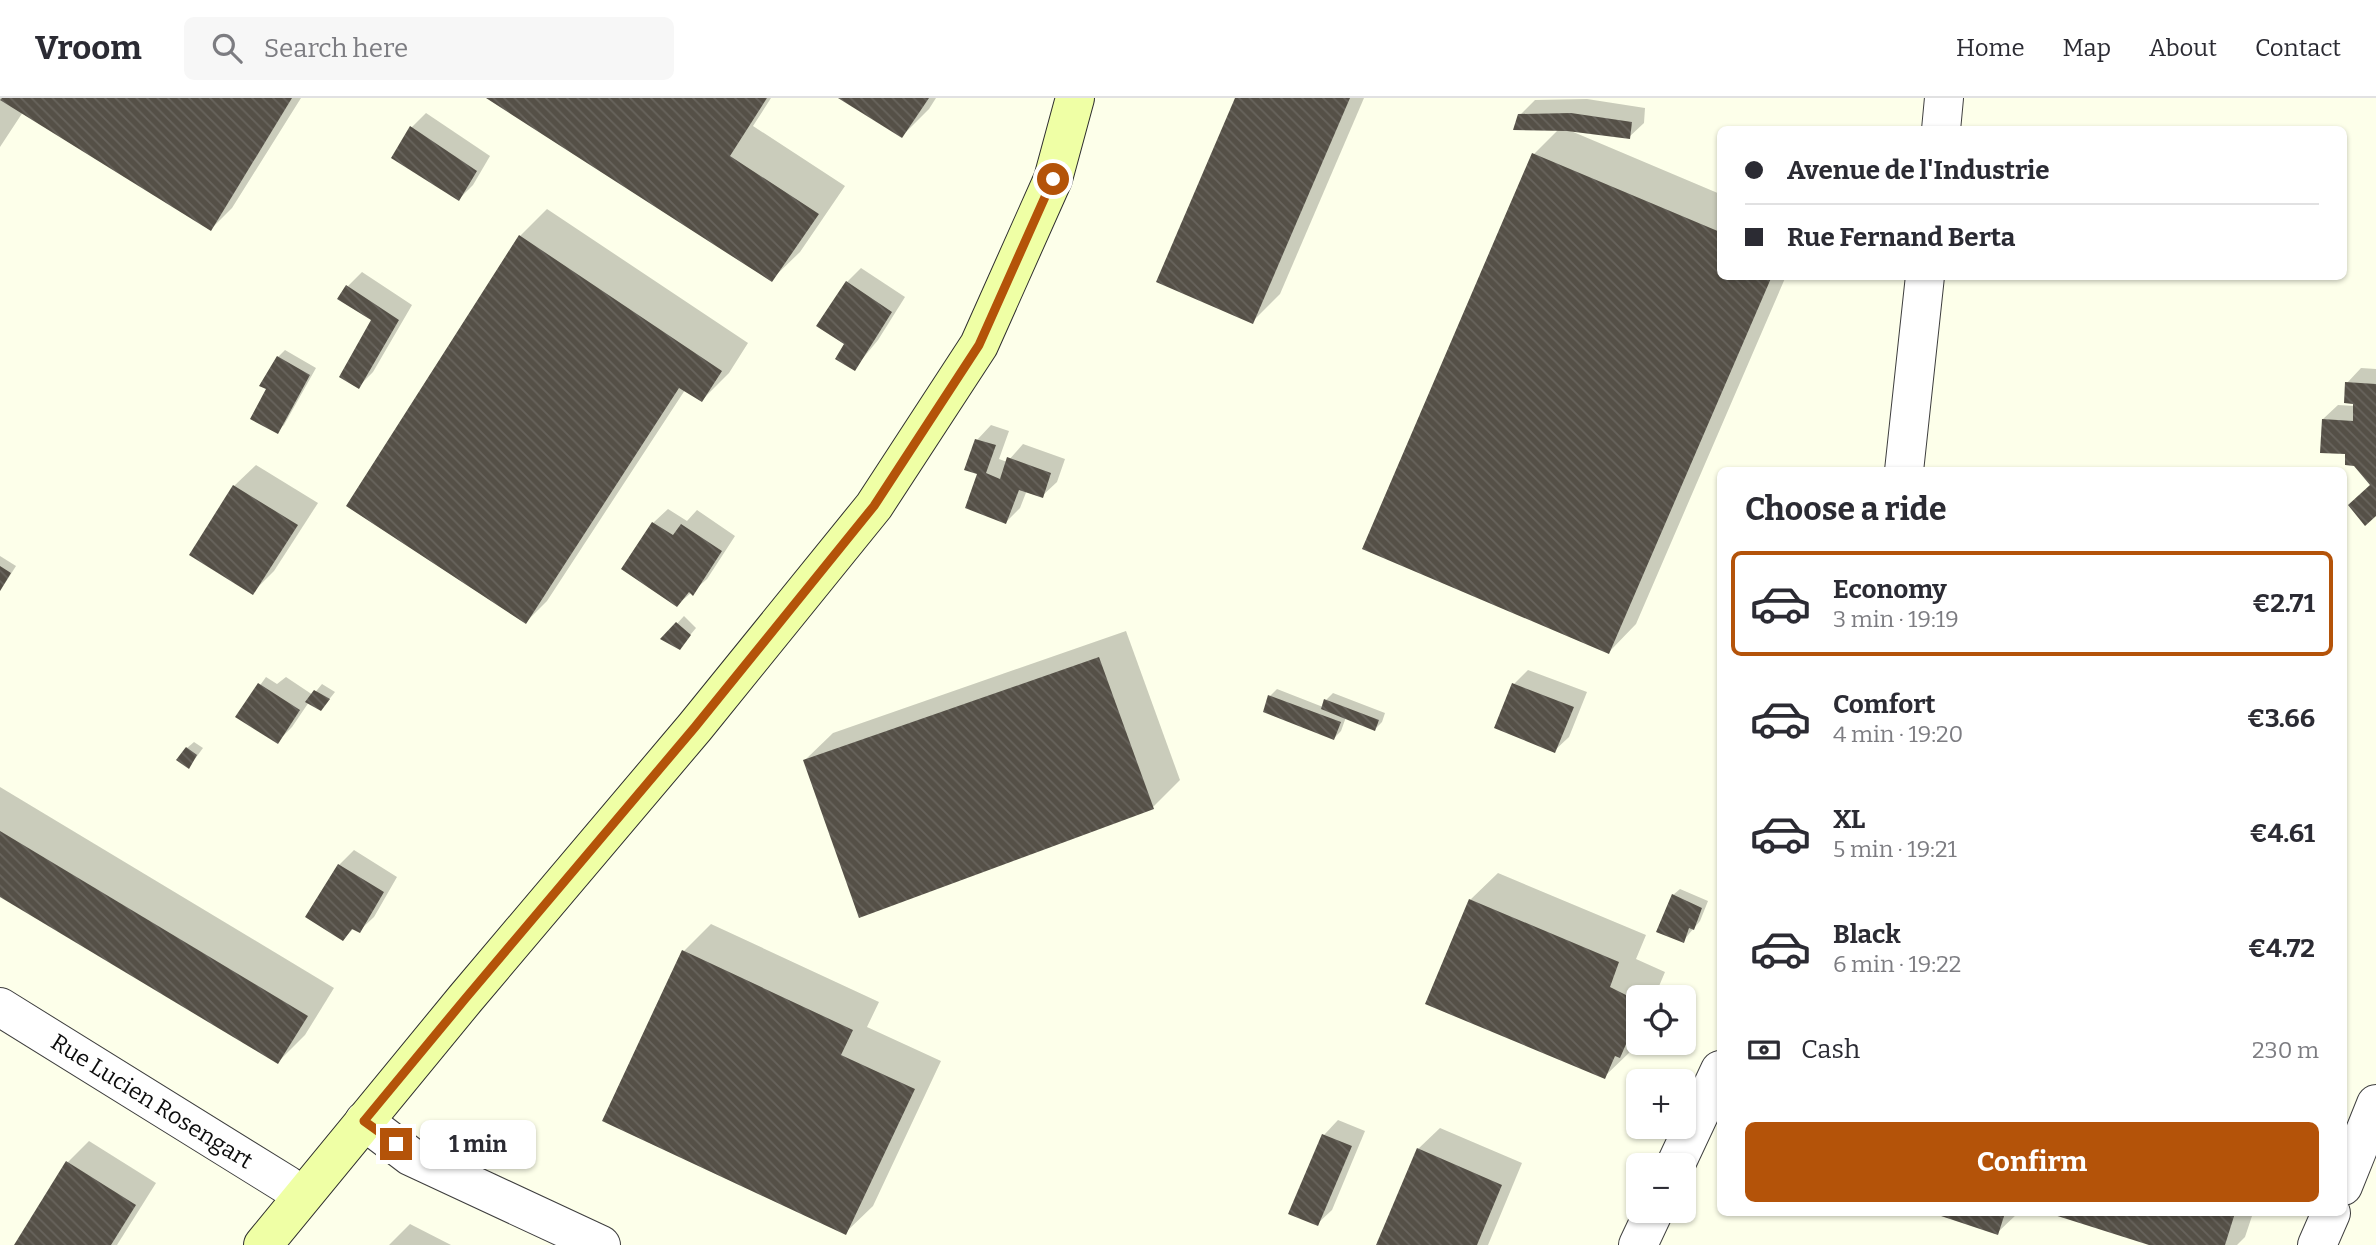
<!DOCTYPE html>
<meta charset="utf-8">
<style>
:root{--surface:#fff;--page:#f7f7f7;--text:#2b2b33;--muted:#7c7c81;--line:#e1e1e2;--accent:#b45309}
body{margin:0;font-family:Bitter,serif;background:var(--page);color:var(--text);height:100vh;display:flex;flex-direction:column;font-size:26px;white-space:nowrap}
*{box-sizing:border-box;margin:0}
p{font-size:23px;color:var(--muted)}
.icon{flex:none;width:38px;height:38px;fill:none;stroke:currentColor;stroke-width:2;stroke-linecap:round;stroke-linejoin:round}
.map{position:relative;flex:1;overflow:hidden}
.panel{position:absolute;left:1717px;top:369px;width:630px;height:749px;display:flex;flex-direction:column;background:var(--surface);border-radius:10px;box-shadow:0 2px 5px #0004}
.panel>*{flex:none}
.banner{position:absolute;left:1717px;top:28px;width:630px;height:154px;border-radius:10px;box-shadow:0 2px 5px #0004;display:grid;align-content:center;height:154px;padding:0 28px;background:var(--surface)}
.fabs{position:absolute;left:1626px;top:887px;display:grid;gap:14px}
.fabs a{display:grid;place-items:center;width:70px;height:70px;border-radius:10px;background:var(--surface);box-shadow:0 2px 5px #0004;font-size:35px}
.end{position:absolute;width:32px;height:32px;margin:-16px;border:9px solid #b45309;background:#fff;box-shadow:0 0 0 4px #fff}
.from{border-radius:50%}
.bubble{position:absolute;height:49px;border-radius:10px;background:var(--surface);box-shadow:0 2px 5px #0004;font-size:23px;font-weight:700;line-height:49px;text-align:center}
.banner b{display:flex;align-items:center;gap:24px;height:66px;font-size:26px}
.banner b+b{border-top:2px solid var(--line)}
.banner i{width:18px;height:18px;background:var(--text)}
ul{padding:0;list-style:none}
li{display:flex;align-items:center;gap:21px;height:105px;margin:0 14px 10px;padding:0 14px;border:4px solid transparent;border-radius:10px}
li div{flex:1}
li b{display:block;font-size:26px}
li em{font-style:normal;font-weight:700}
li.active{border-color:var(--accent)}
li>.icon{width:63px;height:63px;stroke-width:1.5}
h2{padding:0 28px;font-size:32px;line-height:84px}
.pay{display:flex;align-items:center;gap:18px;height:77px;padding:0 28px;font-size:26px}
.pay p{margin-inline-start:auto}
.button{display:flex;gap:14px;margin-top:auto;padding:14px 28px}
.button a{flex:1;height:80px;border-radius:10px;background:var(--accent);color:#fff;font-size:28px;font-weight:700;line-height:80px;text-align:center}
header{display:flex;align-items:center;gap:42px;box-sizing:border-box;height:98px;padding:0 35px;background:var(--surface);border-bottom:2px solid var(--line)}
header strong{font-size:33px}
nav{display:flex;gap:38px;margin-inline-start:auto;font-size:24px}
.search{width:490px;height:63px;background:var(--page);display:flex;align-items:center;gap:18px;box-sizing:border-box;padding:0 24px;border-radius:10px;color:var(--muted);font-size:26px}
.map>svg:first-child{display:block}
.shadow{fill:#0003}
.building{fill:url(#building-back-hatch)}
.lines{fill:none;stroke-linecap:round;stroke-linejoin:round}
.street-casing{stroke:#3f3f3f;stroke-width:40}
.secondary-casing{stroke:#2e2e2e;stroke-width:40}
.street{stroke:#fff;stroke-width:38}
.secondary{stroke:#efffa5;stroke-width:38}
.route{stroke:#b45309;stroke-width:9}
.labels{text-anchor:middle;stroke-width:7;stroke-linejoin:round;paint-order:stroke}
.street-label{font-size:23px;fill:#0c0c0c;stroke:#fff}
</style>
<header>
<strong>Vroom</strong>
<div class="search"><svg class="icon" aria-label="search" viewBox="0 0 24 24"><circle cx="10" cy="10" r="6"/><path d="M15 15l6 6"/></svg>Search here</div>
<nav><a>Home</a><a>Map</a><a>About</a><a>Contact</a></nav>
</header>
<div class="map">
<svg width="2376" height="1147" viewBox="0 0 2376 1147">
<defs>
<pattern id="building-back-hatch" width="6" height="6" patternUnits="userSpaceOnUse" patternTransform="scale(1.75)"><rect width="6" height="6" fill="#555047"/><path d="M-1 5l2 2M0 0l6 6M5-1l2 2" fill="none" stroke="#68645d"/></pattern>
</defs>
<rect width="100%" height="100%" fill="#fdffea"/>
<!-- shadow -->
<g class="shadow">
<polygon points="0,0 301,0 232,110 211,131 23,14 0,49"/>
<polygon points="489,0 771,0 753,28 845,88 800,154 772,181"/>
<polygon points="841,0 936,0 929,11 902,38"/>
<polygon points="1237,0 1364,0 1280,196 1252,224"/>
<polygon points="1587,1 1645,10 1644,25 1629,39 1571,33 1720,96 1720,178 1786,178 1636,526 1609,554 1534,56 1559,31 1520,17 1535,2"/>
<polygon points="426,15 490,58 473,87 459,101 411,30"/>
<polygon points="547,111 748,245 729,275 702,302 685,292 547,503 526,524 520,138"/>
<polygon points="861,170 905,199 878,242 854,271 847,184"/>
<polygon points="362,174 412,207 373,274 358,289 374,221 348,188"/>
<polygon points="285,252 316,270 284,327 277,333 269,291 262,287 278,259"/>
<polygon points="2361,270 2376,271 2376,416 2372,386 2347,357 2323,321 2338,307 2355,308 2347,285"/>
<polygon points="991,327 1009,333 999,361 1007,364 1023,346 1065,361 1057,384 1042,398 1027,392 1020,410 1006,424 979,375 977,342"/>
<polygon points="256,367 318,405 274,473 253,494 234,388"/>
<polygon points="668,411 687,423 697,412 735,438 707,481 677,507 653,425"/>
<polygon points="0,458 16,468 0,493"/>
<polygon points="684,518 696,530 686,542 663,541"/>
<polygon points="1126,533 1180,682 1153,709 805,662 833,635"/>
<polygon points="1528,572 1587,594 1569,639 1554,653 1514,586"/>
<polygon points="266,579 277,586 286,579 313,597 322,586 335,594 327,604 309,604 292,629 278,643 238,618"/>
<polygon points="1277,591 1323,609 1326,602 1333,595 1385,615 1382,624 1375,631 1346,619 1341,633 1334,640 1270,598"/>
<polygon points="194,644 203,650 189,669 187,650"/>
<polygon points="0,689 334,890 305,937 278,964 0,797"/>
<polygon points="354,752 397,779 374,819 359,833 354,830 343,841 307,818 339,767"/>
<polygon points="1498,775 1646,837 1636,861 1665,874 1654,900 1638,900 1638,937 1632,952 1604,979 1470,802"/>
<polygon points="1680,791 1708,803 1700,823 1683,843 1673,797"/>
<polygon points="711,826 879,904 867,929 941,963 873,1108 845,1135 684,853"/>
<polygon points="1338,1022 1365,1033 1332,1112 1317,1126 1290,1115 1324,1037"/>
<polygon points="1440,1030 1522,1065 1488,1147 1378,1147 1418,1051"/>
<polygon points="89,1043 156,1085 117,1147 16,1147 68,1064"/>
<polygon points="1936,1115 2018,1115 1997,1135"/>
<polygon points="2052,1115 2253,1115 2245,1139 2237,1147 2155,1147"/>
<polygon points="410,1126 451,1147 389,1147"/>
</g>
<!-- building -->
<g class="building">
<polygon points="2,0 292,0 211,133 0,2"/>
<polygon points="486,0 767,0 730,58 819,116 772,184"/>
<polygon points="838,0 929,0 902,40"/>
<polygon points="1235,0 1350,0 1253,226 1156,184"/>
<polygon points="1571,15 1632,24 1630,41 1567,33 1513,32 1518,16"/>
<polygon points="410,28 477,73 459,103 391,60"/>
<polygon points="1532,55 1720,134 1720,178 1772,178 1609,556 1362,451"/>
<polygon points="519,137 722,273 702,304 679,290 526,526 346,408"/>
<polygon points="846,183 892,214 855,273 835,261 844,246 816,228"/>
<polygon points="346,187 399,222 359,291 339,279 371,222 337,201"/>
<polygon points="277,258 310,277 278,336 250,321 266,291 259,288"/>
<polygon points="2345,284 2376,286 2376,418 2365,428 2348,407 2370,387 2354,368 2345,367 2345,356 2320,355 2322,321 2353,323 2353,306 2344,305"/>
<polygon points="975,341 996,347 986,375 1000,381 1007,359 1051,375 1043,400 1019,392 1006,426 965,410 977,376 964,372"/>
<polygon points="233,387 298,427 253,497 189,457"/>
<polygon points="652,424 673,437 681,426 722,453 693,498 689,494 677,509 621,471"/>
<polygon points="0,468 11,475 0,493"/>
<polygon points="676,524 691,537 680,552 660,541"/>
<polygon points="1099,559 1154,711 859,820 803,662"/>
<polygon points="258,585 300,612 278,646 235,619"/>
<polygon points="1512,585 1574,609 1555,655 1494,630"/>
<polygon points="314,592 330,601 321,613 305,604"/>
<polygon points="1268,597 1341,624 1334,642 1263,614"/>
<polygon points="1324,601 1379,622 1375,633 1321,611"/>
<polygon points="186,649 197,657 189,671 176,662"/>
<polygon points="0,733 308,918 278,966 0,799"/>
<polygon points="338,766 384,794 360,835 352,831 343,843 305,819"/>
<polygon points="1672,796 1702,810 1694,832 1689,830 1684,845 1656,834"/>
<polygon points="1469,801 1619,864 1610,889 1638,903 1628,927 1633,930 1620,960 1615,958 1605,981 1425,906"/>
<polygon points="682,852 853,932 841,957 915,991 846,1137 602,1023"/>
<polygon points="1322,1036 1352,1048 1318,1128 1288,1116"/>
<polygon points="1417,1050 1502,1087 1477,1147 1376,1147"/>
<polygon points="66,1063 136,1107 111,1147 14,1147"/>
<polygon points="1932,1115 2005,1115 1998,1137"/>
<polygon points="2048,1115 2235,1115 2225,1147 2149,1147"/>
</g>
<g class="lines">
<!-- street casing -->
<g class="street-casing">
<g id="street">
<polyline points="1941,32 1944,0"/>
<polyline points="1904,373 1925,178"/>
<polyline points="0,909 287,1087 302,1098"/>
<polyline points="364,1023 410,1058 601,1147"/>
<polyline points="1675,1068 1720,972"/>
<polyline points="2343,1088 2376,1006"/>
<polyline points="1638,1147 1654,1113"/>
<polyline points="2317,1147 2331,1115"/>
</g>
</g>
<!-- secondary casing -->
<g class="secondary-casing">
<polyline id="secondary" points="263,1147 465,901 695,629 874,408 979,247 1053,81 1075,0"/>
</g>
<!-- street -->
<use href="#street" class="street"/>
<!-- secondary -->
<use href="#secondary" class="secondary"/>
</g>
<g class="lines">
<!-- route -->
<polyline class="route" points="396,1046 364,1023 465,901 695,629 874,408 979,247 1053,81"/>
</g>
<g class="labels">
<!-- street labels -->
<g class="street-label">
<text transform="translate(152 1003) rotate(32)" y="8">Rue Lucien Rosengart</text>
</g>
</g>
</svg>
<div class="fabs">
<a><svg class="icon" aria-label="locate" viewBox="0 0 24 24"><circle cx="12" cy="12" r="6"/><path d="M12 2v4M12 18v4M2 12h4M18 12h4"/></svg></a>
<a>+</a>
<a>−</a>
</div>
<i class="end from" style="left:1053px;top:81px"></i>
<i class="end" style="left:396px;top:1046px"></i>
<div class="bubble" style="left:420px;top:1022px;width:116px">1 min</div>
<div class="banner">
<b><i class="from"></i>Avenue de l'Industrie</b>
<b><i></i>Rue Fernand Berta</b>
</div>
<section class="panel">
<h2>Choose a ride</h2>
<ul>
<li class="active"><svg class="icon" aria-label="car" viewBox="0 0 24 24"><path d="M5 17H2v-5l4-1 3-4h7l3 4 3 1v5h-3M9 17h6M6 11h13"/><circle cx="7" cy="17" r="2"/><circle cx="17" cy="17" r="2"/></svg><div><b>Economy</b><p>3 min · 19:19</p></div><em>€2.71</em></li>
<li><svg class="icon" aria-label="car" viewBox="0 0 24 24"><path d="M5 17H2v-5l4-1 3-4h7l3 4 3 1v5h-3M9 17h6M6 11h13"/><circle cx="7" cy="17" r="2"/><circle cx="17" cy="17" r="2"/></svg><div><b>Comfort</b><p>4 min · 19:20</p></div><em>€3.66</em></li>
<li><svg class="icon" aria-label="car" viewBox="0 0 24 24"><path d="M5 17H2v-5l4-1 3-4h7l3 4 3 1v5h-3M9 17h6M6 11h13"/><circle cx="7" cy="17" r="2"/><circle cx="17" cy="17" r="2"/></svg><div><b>XL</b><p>5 min · 19:21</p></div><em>€4.61</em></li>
<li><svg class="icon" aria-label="car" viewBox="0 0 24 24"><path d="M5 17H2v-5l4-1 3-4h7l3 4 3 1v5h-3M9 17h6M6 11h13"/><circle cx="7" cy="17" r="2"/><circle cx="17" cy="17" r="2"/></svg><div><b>Black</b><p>6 min · 19:22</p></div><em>€4.72</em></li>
</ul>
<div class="pay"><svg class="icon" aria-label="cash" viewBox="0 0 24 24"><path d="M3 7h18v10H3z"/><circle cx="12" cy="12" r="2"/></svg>Cash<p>230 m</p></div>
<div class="button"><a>Confirm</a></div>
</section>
</div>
